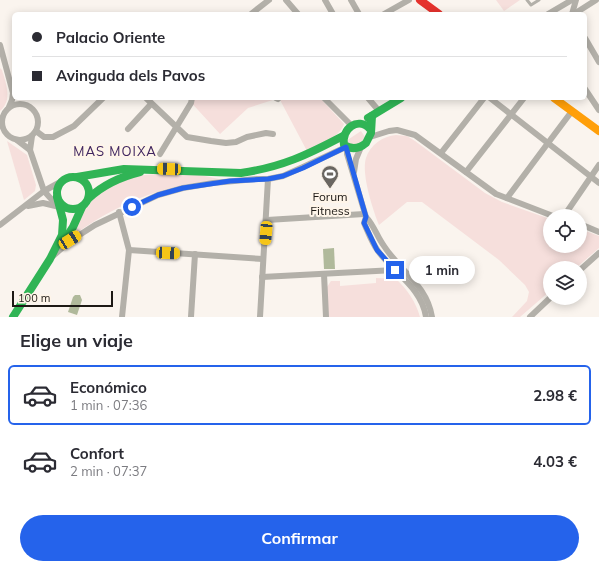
<!DOCTYPE html>
<html lang="es">
<meta charset="utf-8">
<style>
:root{--surface:#fff;--page:#f7f7f7;--text:#2b2b33;--muted:#7c7c81;--line:#e1e1e2;--accent:#2563eb}
body{margin:0;font-family:Mulish,sans-serif;background:var(--page);color:var(--text);height:100vh;display:flex;flex-direction:column;font-size:15px;white-space:nowrap}
*{box-sizing:border-box;margin:0}
p{font-size:13px;color:var(--muted)}
.icon{flex:none;width:22px;height:22px;fill:none;stroke:currentColor;stroke-width:2;stroke-linecap:round;stroke-linejoin:round}
.map{position:relative;height:317px;overflow:hidden}
.side{display:flex;flex-direction:column;background:var(--surface);flex:1}
.side>*{flex:none}
.hud{position:absolute;left:12px;top:12px;width:575px;height:88px;border-radius:6px;box-shadow:0 2px 10px #0003;display:grid;align-content:center;height:88px;padding:0 20px;background:var(--surface)}
.fabs{position:absolute;left:543px;top:209px;display:grid;gap:8px}
.fabs a{display:grid;place-items:center;width:44px;height:44px;border-radius:50%;background:var(--surface);box-shadow:0 2px 10px #0003;font-size:20px}
.scale{position:absolute;left:12px;bottom:10px;width:101px;box-sizing:border-box;padding-left:4px;border:2px solid #1d1915;border-top:0;font-size:11px;line-height:14px;white-space:nowrap;color:#1d1915;-webkit-text-stroke:3px #fff5e9;paint-order:stroke}
.end{position:absolute;width:18px;height:18px;margin:-9px;border:5px solid #2563eb;background:#fff;box-shadow:0 0 0 2px #fff}
.from{border-radius:50%}
.bubble{position:absolute;height:28px;border-radius:14px;background:var(--surface);box-shadow:0 2px 10px #0003;font-size:13px;font-weight:700;line-height:28px;text-align:center}
.car{position:absolute;width:12px;height:24px;margin:-12px -6px;border-radius:5px;box-shadow:0 0 3px 1px #0007;background:linear-gradient(#f5c518 24%,#345 0 40%,#f5c518 0 76%,#345 0 86%,#f5c518 0)}
.hud b{display:flex;align-items:center;gap:14px;height:38px;font-size:15px}
.hud b+b{border-top:1px solid var(--line)}
.hud i{width:10px;height:10px;background:var(--text)}
ul{padding:0;list-style:none}
li{display:flex;align-items:center;gap:12px;height:60px;margin:0 8px 6px;padding:0 12px;border:2px solid transparent;border-radius:6px}
li div{flex:1}
li b{display:block;font-size:15px}
li em{font-style:normal;font-weight:700}
li.on{border-color:var(--accent)}
li>.icon{width:36px;height:36px;stroke-width:1.5}
h2{padding:0 20px;font-size:18px;line-height:48px}
.cta{display:flex;gap:8px;margin-top:auto;padding:8px 20px}
.cta a{flex:1;height:46px;border-radius:24px;background:var(--accent);color:#fff;font-size:16px;font-weight:700;line-height:46px;text-align:center}
.map>svg:first-child{display:block}
.green{fill:#f6dfdc}
.water{fill:#b0b99b}
.lines{fill:none;stroke-linecap:round;stroke-linejoin:round}
.lane{stroke:#b3b0a9;stroke-width:3}
.street{stroke:#b3b0a9;stroke-width:6}
.fast{stroke:#30b455;stroke-width:8}
.slow{stroke:#ff9f0a;stroke-width:8}
.jam{stroke:#e5322d;stroke-width:8}
.route{stroke:#2563eb;stroke-width:5}
.labels{text-anchor:middle;stroke-width:4;stroke-linejoin:round;paint-order:stroke}
.poi-label{font-size:12px;fill:#1d1915;stroke:#fff5e9}
.neighbourhood-label{font-size:13px;letter-spacing:1px;fill:#402660;stroke:#fff5e9}
</style>
<div class="map">
<svg width="599" height="317" viewBox="0 0 599 317">
<rect width="100%" height="100%" fill="#faf4ee"/>
<!-- green -->
<g class="green">
<polygon points="496,0 520,0 504,11"/>
<path d="M0 68 2 70C6 84 13 100 0 111Z"/>
<path d="M187 98H320L344 124C338 139 321 144 307 151L279 98 248 108 220 134Z"/>
<polygon points="361,131 365,137 359,145 352,146 346,141"/>
<path d="M396 135 407 136 415 141 485 193 502 202 550 219V246H580V229L599 236V248L576 268H550V291L520 317H512L527 301 529 292 525 285 499 260 422 202H407L379 225C373 210 361 174 366 158 370 145 383 136 396 135Z"/>
<polygon points="7,141 27,155 36,185 35,191 24,200"/>
<path d="M157 174 200 175 219 179C159 186 116 204 68 239L83 210 89 206 93 198 112 183 133 176Z"/>
<path d="M376 278 396 279C407 289 416 302 420 317H328L327 287 331 281H340V286L376 283Z"/>
</g>
<!-- water -->
<g class="water">
<polygon points="334,248 335,269 324,269 323,249"/>
<polygon points="75,295 80,295 82,300 77,315 68,312 73,297"/>
</g>
<g class="lines">
<!-- lane -->
<polyline class="lane" points="527,0 531,5 539,0"/>
<!-- street -->
<g class="street">
<polyline points="286,0 298,14"/>
<polyline points="325,0 333,14"/>
<polyline points="351,0 359,14"/>
<polyline points="251,14 269,0"/>
<polyline points="384,14 409,0"/>
<polyline points="548,14 572,0"/>
<polyline points="572,14 576,0"/>
<polyline points="574,14 596,0"/>
<polyline points="585,38 599,62"/>
<polyline points="0,45 13,93"/>
<polyline points="585,89 599,110"/>
<polyline points="146,98 187,137 211,141 226,143 236,142 247,137 266,133 273,134"/>
<polyline points="276,98 278,99"/>
<polyline points="324,98 352,126"/>
<polyline points="368,98 379,111"/>
<polyline points="490,98 599,183"/>
<circle cx="20" cy="122" r="18"/>
<polyline points="9,107 12,100 13,93 14,94"/>
<polyline points="128,129 151,104"/>
<polyline points="36,131 44,137 53,137 74,126 103,98"/>
<polyline points="370,137 389,131 397,130 415,135 496,194 553,216"/>
<polyline points="17,140 30,150 32,136"/>
<path d="M347 148V154L366 217C374 225 377 237 384 246 400 271 427 285 432 317"/>
<polyline points="30,150 44,191 53,201 60,207"/>
<polyline points="441,153 484,98"/>
<polyline points="160,154 191,103 192,98"/>
<polyline points="354,172 356,159 361,147"/>
<polyline points="466,172 524,98"/>
<polyline points="507,198 548,143 572,111"/>
<polyline points="28,206 43,203 68,209"/>
<polyline points="119,212 129,250 122,317"/>
<polyline points="564,216 599,165"/>
<path d="M366 217 364 223C368 232 372 243 378 251 394 273 422 288 426 317"/>
<polyline points="267,220 364,214"/>
<polyline points="580,224 599,232"/>
<polyline points="0,225 44,191 64,180"/>
<polyline points="129,250 263,259"/>
<polyline points="53,256 70,241 95,225 158,195 183,188 213,183 257,179 268,179 283,176 303,167 346,147"/>
<polyline points="580,270 599,253"/>
<polyline points="324,274 326,317"/>
<polyline points="262,277 395,270 401,267"/>
<polyline points="191,317 195,254"/>
<polyline points="260,317 268,179"/>
<polyline points="530,317 550,298"/>
</g>
<!-- fast -->
<g class="fast">
<polyline points="368,118 401,98"/>
<path d="M370 129C358 116 341 129 344 145 352 150 359 149 366 143L371 133 372 116"/>
<circle cx="73" cy="193" r="16"/>
<path d="M77 177 124 169 241 173C282 167 307 155 343 136"/>
<path d="M89 198C104 184 120 177 140 172"/>
<polyline points="62,244 73,227 82,207"/>
<polyline points="13,317 50,259 62,235 63,220 57,197"/>
</g>
<!-- slow -->
<polyline class="slow" points="554,98 599,131"/>
<!-- jam -->
<polyline class="jam" points="420,0 439,14"/>
</g>
<g class="lines">
<!-- route -->
<polyline class="route" points="132,207 158,195 183,188 230,181 268,179 283,176 303,168 346,147 366,217 364,223 377,250 395,270"/>
</g>
<!-- icons -->
<defs>
<g id="stadium-pin" transform="scale(0.9)"><path d="M0 17L-7.5 6A9.5 9.5 0 1 1 7.5 6Z" fill="#6a6661" stroke="#fff5e9"/><path d="M0-5a6.5 5 0 1 0 0 10a6.5 5 0 1 0 0-10ZM-3.5-1.8h7v3.6h-7Z" fill="#fff"/></g>
</defs>
<g fill-rule="evenodd">
<use href="#stadium-pin" x="330" y="174"/>
</g>
<g class="labels">
<!-- poi labels -->
<g class="poi-label">
<text x="330" y="201">Forum<tspan x="330" dy="14">Fitness</tspan></text>
</g>
<!-- neighbourhood labels -->
<g class="neighbourhood-label">
<text x="115" y="156">MAS MOIXA</text>
</g>
</g>
</svg>
<div class="fabs">
<a><svg class="icon" aria-label="locate" viewBox="0 0 24 24"><circle cx="12" cy="12" r="6"/><path d="M12 2v4M12 18v4M2 12h4M18 12h4"/></svg></a>
<a><svg class="icon" aria-label="layers" viewBox="0 0 24 24"><path d="M12 4l9 5-9 5-9-5zM3 14l9 5 9-5"/></svg></a>
</div>
<div class="scale">100 m</div>
<i class="end from" style="left:132px;top:207px"></i>
<i class="end" style="left:395px;top:270px"></i>
<div class="bubble" style="left:409px;top:256px;width:66px">1 min</div>
<i class="car" style="left:169px;top:169px;rotate:272deg"></i>
<i class="car" style="left:266px;top:233px;rotate:185deg"></i>
<i class="car" style="left:70px;top:240px;rotate:58deg"></i>
<i class="car" style="left:168px;top:253px;rotate:93deg"></i>
<div class="hud">
<b><i class="from"></i>Palacio Oriente</b>
<b><i></i>Avinguda dels Pavos</b>
</div>
</div>
<section class="side">
<h2>Elige un viaje</h2>
<ul>
<li class="on"><svg class="icon" aria-label="car" viewBox="0 0 24 24"><path d="M5 17H2v-5l4-1 3-4h7l3 4 3 1v5h-3M9 17h6M6 11h13"/><circle cx="7" cy="17" r="2"/><circle cx="17" cy="17" r="2"/></svg><div><b>Económico</b><p>1 min · 07:36</p></div><em>2.98 €</em></li>
<li><svg class="icon" aria-label="car" viewBox="0 0 24 24"><path d="M5 17H2v-5l4-1 3-4h7l3 4 3 1v5h-3M9 17h6M6 11h13"/><circle cx="7" cy="17" r="2"/><circle cx="17" cy="17" r="2"/></svg><div><b>Confort</b><p>2 min · 07:37</p></div><em>4.03 €</em></li>
</ul>
<div class="cta"><a>Confirmar</a></div>
</section>
